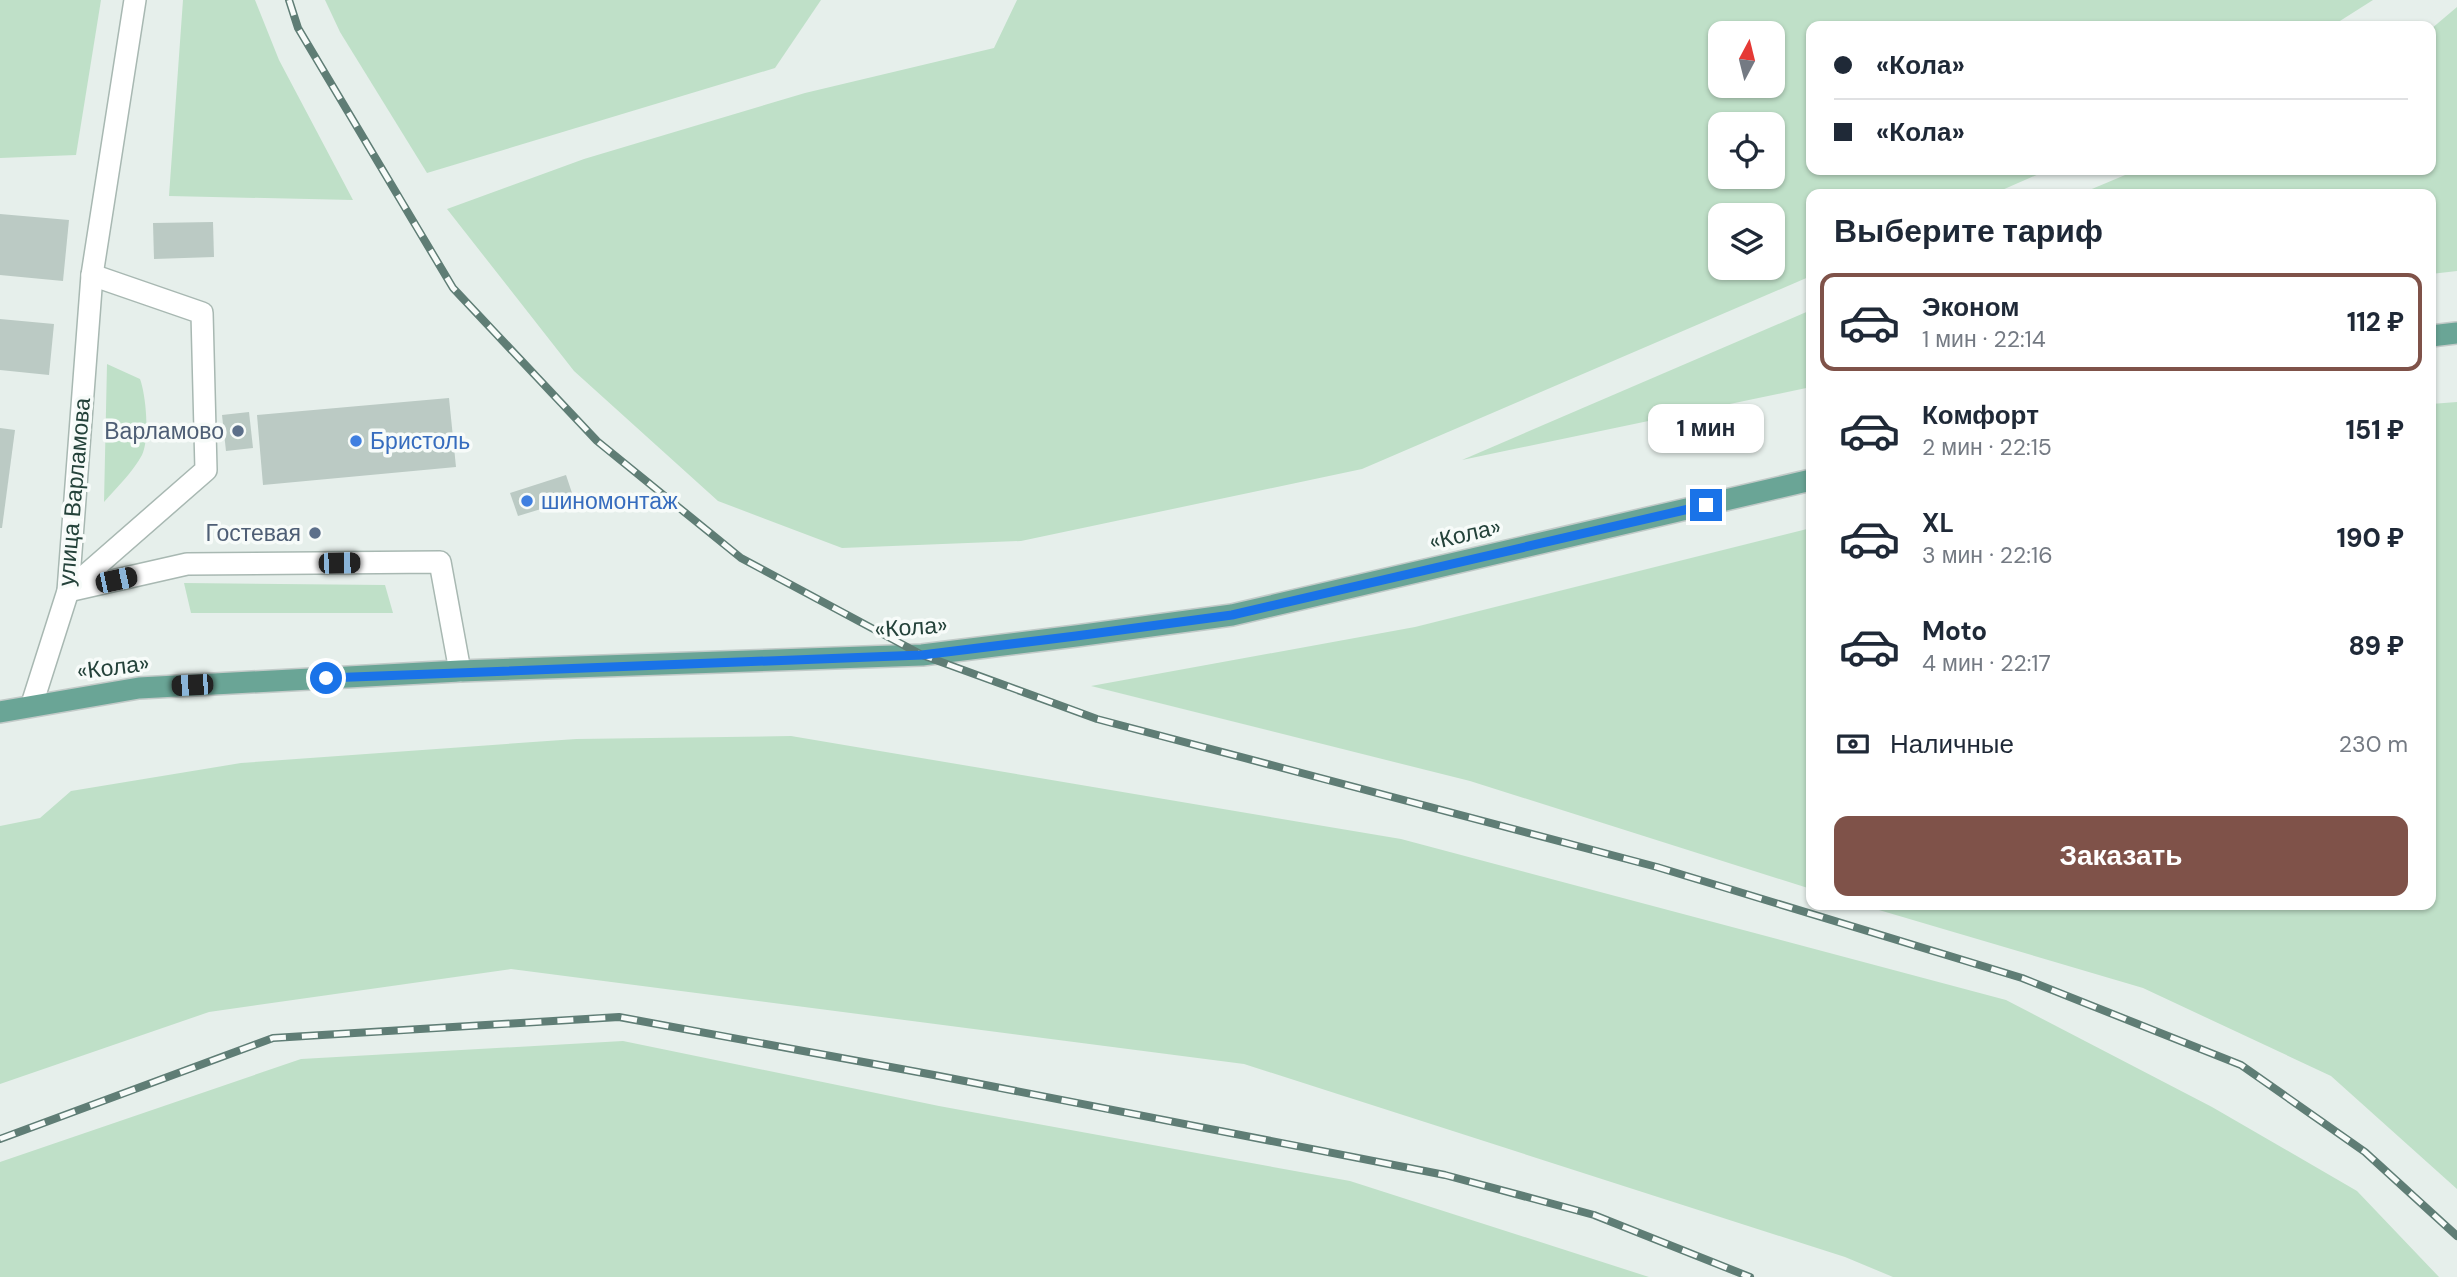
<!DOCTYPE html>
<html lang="ru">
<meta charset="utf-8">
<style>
:root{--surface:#fff;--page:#f6f6f7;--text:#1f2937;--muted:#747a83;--line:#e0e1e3;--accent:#7f5249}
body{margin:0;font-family:"DM Sans",sans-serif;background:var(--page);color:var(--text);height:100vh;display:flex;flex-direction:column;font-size:26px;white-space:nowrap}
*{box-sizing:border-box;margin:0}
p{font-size:23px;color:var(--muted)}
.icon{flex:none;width:38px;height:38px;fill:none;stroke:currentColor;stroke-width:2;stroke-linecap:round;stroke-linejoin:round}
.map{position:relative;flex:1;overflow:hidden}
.drawer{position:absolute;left:1806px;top:189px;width:630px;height:721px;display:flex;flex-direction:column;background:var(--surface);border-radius:14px;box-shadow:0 2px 5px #0004}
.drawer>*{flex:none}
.guide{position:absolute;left:1806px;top:21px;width:630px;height:154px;border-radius:14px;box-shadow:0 2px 5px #0004;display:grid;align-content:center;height:154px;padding:0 28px;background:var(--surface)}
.needle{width:46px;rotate:7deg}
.tools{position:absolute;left:1708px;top:21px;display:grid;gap:14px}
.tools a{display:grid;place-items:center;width:77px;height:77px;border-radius:14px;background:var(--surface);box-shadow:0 2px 5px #0004;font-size:35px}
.end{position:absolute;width:32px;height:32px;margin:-16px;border:9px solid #1a73e8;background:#fff;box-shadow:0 0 0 4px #fff}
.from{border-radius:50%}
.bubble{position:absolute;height:49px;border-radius:14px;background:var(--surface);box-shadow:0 2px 5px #0004;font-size:23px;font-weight:800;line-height:49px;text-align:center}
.car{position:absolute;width:21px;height:42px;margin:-21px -10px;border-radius:9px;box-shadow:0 0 5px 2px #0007;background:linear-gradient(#222 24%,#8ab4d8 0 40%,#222 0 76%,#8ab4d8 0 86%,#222 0)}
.guide b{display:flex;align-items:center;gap:24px;height:66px;font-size:26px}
.guide b+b{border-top:2px solid var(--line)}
.guide i{width:18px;height:18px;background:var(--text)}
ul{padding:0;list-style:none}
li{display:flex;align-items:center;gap:21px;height:98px;margin:0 14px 10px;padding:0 14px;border:4px solid transparent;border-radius:14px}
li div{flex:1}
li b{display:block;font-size:26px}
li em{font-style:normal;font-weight:800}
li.current{border-color:var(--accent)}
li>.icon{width:63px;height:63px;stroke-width:1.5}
h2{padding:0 28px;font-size:32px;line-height:84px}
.pay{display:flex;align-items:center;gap:18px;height:77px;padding:0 28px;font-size:26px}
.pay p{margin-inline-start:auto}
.cta{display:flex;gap:14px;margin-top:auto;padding:14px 28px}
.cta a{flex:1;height:80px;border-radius:14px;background:var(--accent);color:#fff;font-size:28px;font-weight:800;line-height:80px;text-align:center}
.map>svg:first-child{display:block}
.green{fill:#bfe0c8;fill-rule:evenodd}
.building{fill:#bbcac4}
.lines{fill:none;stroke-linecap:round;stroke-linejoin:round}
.minor-casing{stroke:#a8b8b2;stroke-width:24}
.major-casing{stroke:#c2cac8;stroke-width:24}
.minor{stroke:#fff;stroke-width:21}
.major{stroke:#6aa596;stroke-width:21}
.rail-casing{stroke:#5f7d75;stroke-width:8}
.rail{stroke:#f7fbf9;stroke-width:5;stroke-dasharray:16;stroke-linecap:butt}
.route{stroke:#1a73e8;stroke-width:9}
.service-dot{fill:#5c6f8a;stroke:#f7fbf9;stroke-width:2.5}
.shop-dot{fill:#3f7fe0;stroke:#f7fbf9;stroke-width:2.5}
.labels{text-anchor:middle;stroke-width:7;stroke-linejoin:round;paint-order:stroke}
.service-label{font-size:23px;fill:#4e5e75;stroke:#f7fbf9;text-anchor:end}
.shop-label{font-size:23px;fill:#366cbe;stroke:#f7fbf9;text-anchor:start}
.street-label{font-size:23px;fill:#24423a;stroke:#f7fbf9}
</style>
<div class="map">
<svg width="2457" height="1277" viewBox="0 0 2457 1277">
<rect width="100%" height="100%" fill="#e6efeb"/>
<!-- green -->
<g class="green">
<polygon points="0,0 101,0 76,155 0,158"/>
<polygon points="183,0 255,0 279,60 353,200 169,196"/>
<polygon points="325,0 821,0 775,68 427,173 340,32"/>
<path d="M1017 0H2373L2332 26H1811V170H2048L1993 194H1811V276L1362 469 1021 541 842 548 718 501 574 371 447 209 584 159 805 93 994 48ZM1720 33H1773V86H1720ZM1720 124H1773V177H1720ZM1720 215H1773V268H1720Z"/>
<polygon points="2457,7 2457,271 2431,274 2431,194 2080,194 2137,170 2431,170 2431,29"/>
<polygon points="1811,310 1811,387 1462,460"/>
<path d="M107 364 140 379C146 395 150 439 142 455 133 472 116 488 104 502Z"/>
<polygon points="2457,402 2457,1189 2331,1076 2143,988 1862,905 2431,905 2431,404"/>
<polygon points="1811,528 1811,889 1470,781 1091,686 1415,627"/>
<polygon points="184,583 385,585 393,613 191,613"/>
<polygon points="791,736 1401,839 2006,1000 2212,1107 2357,1191 2439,1277 1893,1277 1845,1257 1244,1064 511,969 209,1012 0,1084 0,826 40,818 71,791 241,763 576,739"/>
<polygon points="623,1041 939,1106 1350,1181 1649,1277 0,1277 0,1162 301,1059"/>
</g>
<!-- building -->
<g class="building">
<polygon points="0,214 69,220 63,281 0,275"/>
<polygon points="213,222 214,257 154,259 153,223"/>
<polygon points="0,319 54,324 49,375 0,370"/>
<polygon points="449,398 456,467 263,485 257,415"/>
<polygon points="249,412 253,448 226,451 222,415"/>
<polygon points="0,428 15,430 2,528 0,528"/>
<polygon points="566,475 574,499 518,516 510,493"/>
</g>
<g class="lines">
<!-- minor casing -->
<g class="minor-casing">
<g id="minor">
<polyline points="71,588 206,470 202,313 92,275"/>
<polyline points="68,591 187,564 440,562 460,671"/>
<polyline points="32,704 68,591 92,275 135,0"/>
</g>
</g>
<!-- major casing -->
<g class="major-casing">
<g id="major">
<polyline points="2431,336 2457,333"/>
<polyline points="0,712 139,688 460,671 922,655 1076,636 1232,615 1811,480"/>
</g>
</g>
<!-- minor -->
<use href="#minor" class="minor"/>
<!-- major -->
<use href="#major" class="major"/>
<!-- rail casing -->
<g class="rail-casing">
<g id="rail">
<polyline points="289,0 298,28 453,288 597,441 741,558 922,655 1097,719 1657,867 2022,978 2241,1065 2365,1152 2457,1236"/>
<polyline points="0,1139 273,1038 619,1017 934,1075 1445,1175 1594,1215 1750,1277"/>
</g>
</g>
<!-- rail -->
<use href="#rail" class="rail"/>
</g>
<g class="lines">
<!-- route -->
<polyline class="route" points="326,678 922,655 1076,636 1232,615 1706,505"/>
</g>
<!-- markers -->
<g class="service-dot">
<circle cx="238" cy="431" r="7"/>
<circle cx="315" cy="533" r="7"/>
</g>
<g class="shop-dot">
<circle cx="356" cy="441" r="7"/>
<circle cx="527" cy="501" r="7"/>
</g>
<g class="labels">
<!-- service labels -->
<g class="service-label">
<text x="224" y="439">Варламово</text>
<text x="301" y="541">Гостевая</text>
</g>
<!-- shop labels -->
<g class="shop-label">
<text x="370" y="449">Бристоль</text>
<text x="541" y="509">шиномонтаж</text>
</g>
<!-- street labels -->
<g class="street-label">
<text transform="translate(74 492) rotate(-85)" y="8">улица Варламова</text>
<text transform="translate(1465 534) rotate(-13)" y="8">«Кола»</text>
<text transform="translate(911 627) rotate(-4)" y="8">«Кола»</text>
<text transform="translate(113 667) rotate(-7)" y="8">«Кола»</text>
</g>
</g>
</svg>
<div class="tools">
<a><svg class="needle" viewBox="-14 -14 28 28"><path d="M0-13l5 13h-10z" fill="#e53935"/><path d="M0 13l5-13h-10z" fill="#747a83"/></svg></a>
<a><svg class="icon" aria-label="locate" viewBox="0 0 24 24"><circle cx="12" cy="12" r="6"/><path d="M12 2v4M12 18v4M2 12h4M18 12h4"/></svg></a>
<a><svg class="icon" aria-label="layers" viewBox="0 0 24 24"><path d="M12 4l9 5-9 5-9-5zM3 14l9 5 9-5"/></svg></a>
</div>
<i class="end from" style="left:326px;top:678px"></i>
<i class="end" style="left:1706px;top:505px"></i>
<div class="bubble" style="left:1648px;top:404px;width:116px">1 мин</div>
<i class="car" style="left:339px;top:563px;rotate:89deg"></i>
<i class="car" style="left:116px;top:580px;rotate:78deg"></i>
<i class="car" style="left:192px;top:685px;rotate:267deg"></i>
<div class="guide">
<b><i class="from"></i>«Кола»</b>
<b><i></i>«Кола»</b>
</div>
<section class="drawer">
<h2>Выберите тариф</h2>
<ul>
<li class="current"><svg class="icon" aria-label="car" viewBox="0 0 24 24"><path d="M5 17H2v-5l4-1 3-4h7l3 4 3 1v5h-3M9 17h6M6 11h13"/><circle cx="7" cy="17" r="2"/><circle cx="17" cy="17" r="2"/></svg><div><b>Эконом</b><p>1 мин · 22:14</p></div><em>112 ₽</em></li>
<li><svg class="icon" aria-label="car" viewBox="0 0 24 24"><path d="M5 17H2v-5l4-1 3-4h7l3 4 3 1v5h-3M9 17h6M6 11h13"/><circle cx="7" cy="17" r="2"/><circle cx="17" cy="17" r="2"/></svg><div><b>Комфорт</b><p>2 мин · 22:15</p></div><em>151 ₽</em></li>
<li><svg class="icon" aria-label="car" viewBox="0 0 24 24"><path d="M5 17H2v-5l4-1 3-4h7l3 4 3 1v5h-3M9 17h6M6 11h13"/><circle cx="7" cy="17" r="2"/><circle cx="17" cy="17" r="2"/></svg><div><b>XL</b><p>3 мин · 22:16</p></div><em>190 ₽</em></li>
<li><svg class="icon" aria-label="car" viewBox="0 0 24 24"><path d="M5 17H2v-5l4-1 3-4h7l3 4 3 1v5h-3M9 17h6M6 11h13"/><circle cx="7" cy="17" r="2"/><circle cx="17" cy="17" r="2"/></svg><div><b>Moto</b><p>4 мин · 22:17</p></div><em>89 ₽</em></li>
</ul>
<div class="pay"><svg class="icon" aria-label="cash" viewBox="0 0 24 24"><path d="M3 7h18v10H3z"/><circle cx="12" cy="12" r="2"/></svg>Наличные<p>230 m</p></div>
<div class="cta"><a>Заказать</a></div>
</section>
</div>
